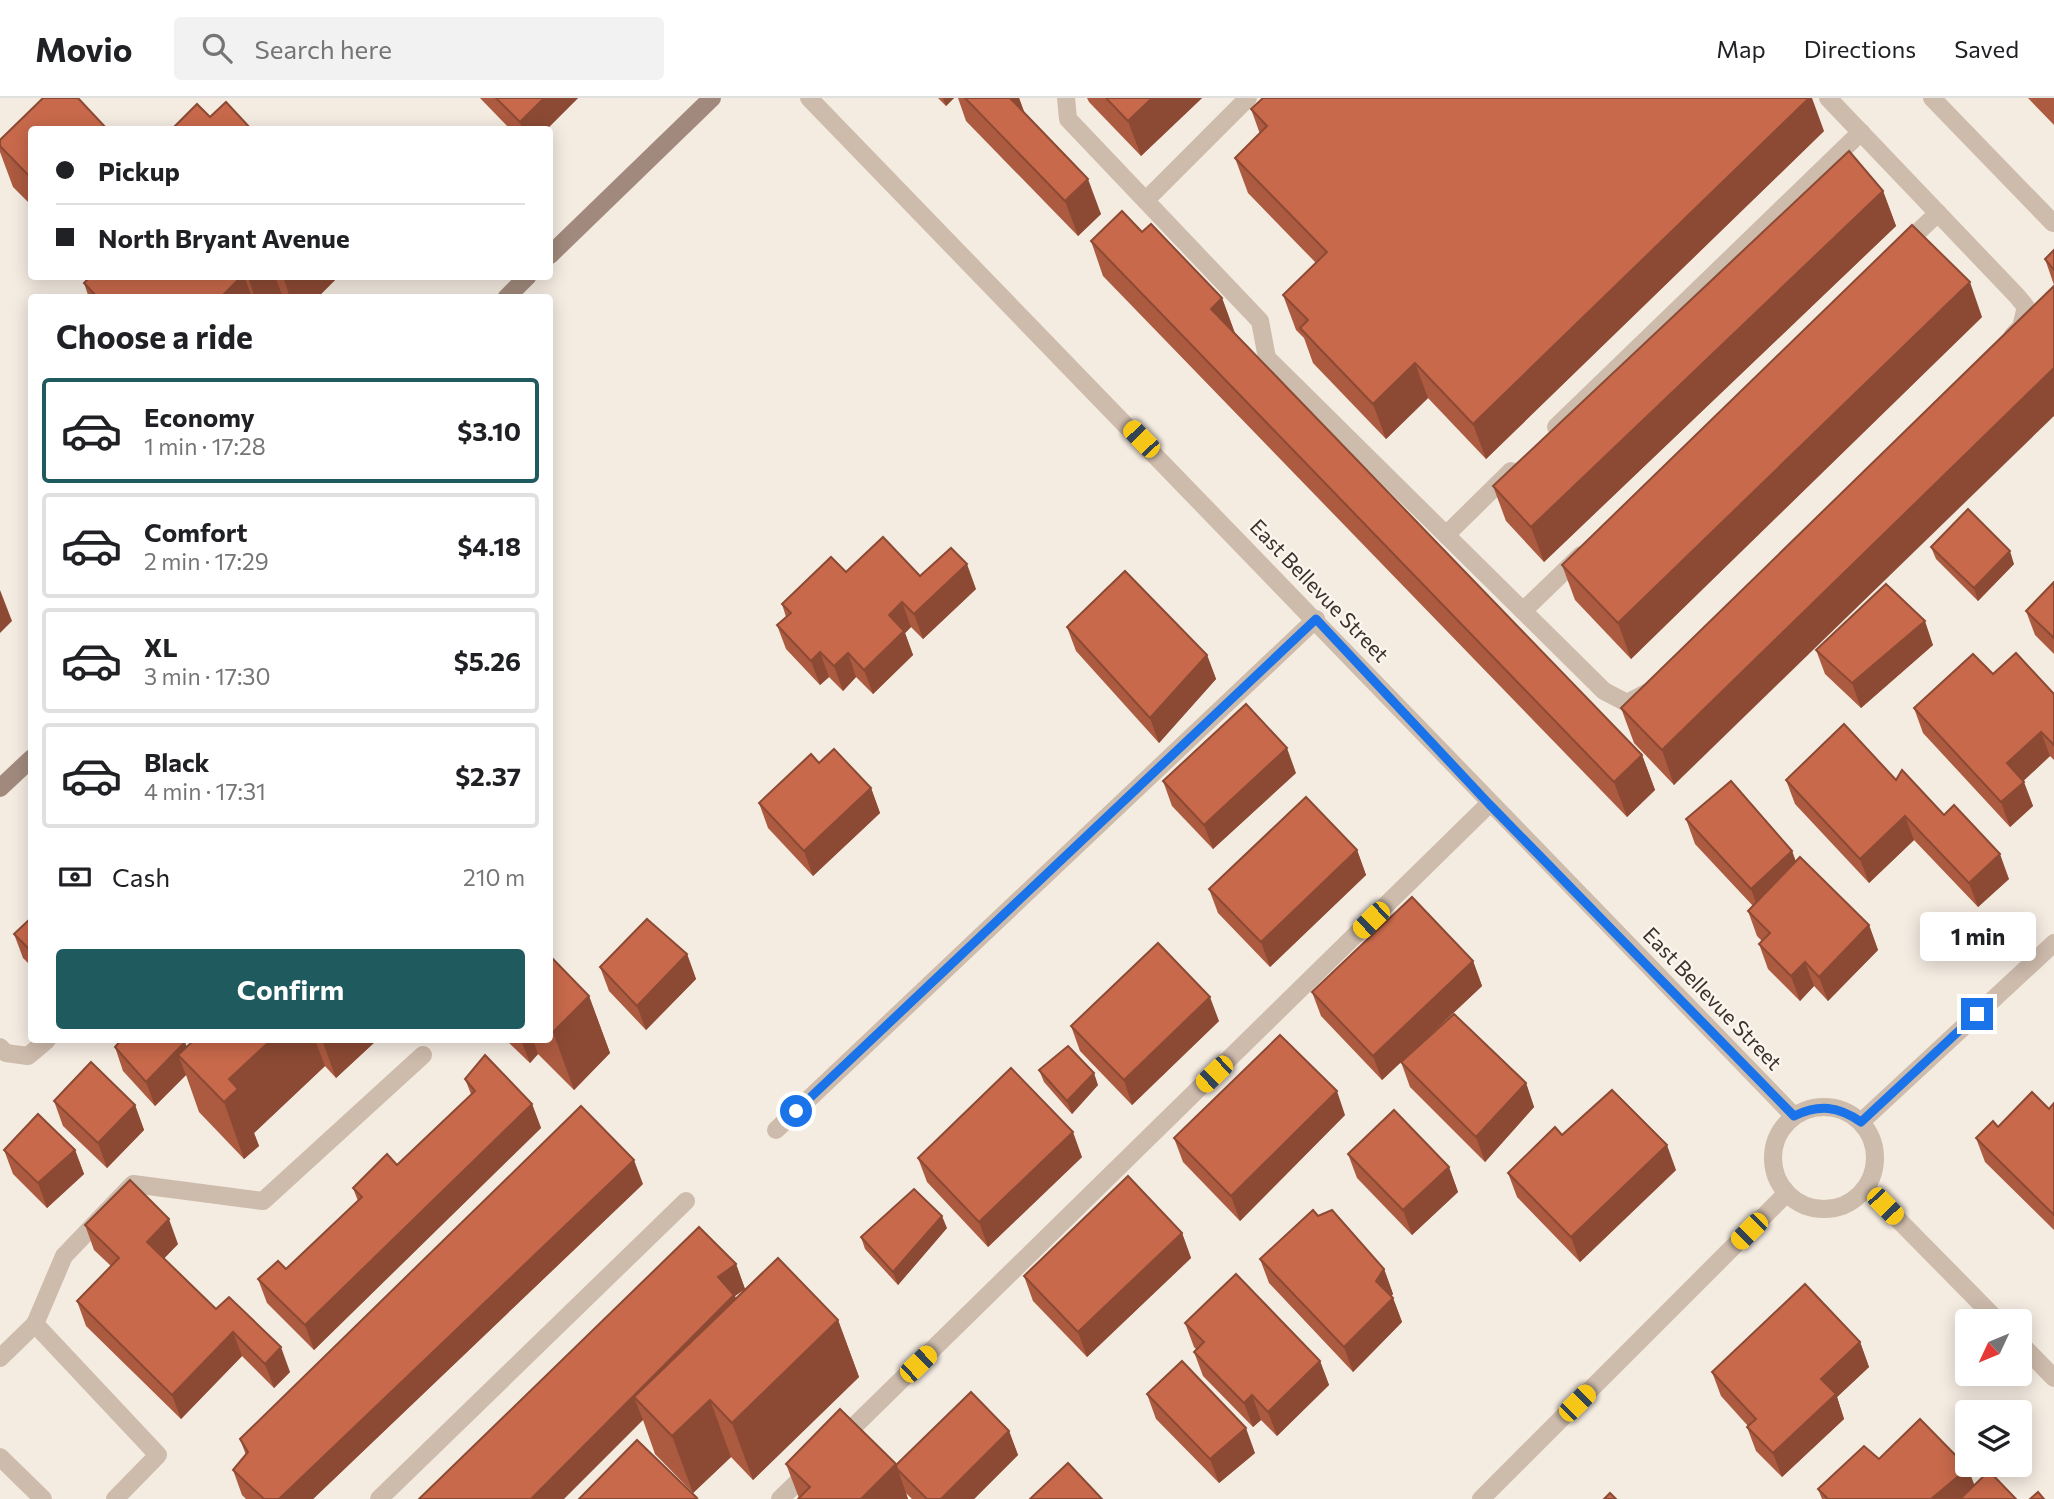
<!DOCTYPE html>
<meta charset="utf-8">
<style>
:root{--surface:#fff;--page:#f2f2f2;--text:#202124;--muted:#757577;--line:#e0e0e0;--accent:#1f5a5e}
body{margin:0;font-family:Commissioner,sans-serif;background:var(--page);color:var(--text);height:100vh;display:flex;flex-direction:column;font-size:26px;white-space:nowrap}
*{box-sizing:border-box;margin:0}
p{font-size:23px;color:var(--muted)}
.icon{flex:none;width:38px;height:38px;fill:none;stroke:currentColor;stroke-width:2;stroke-linecap:round;stroke-linejoin:round}
.map{position:relative;flex:1;overflow:hidden}
.sheet{position:absolute;left:28px;top:196px;width:525px;height:749px;display:flex;flex-direction:column;background:var(--surface);border-radius:7px;box-shadow:0 4px 18px #0003}
.sheet>*{flex:none}
.hud{position:absolute;left:28px;top:28px;width:525px;height:154px;border-radius:7px;box-shadow:0 4px 18px #0003;display:grid;align-content:center;height:154px;padding:0 28px;background:var(--surface)}
.needle{width:46px;rotate:226deg}
.controls{position:absolute;left:1955px;top:1211px;display:grid;gap:14px}
.controls a{display:grid;place-items:center;width:77px;height:77px;border-radius:7px;background:var(--surface);box-shadow:0 4px 18px #0003;font-size:35px}
.end{position:absolute;width:32px;height:32px;margin:-16px;border:9px solid #1a73e8;background:#fff;box-shadow:0 0 0 4px #fff}
.from{border-radius:50%}
.bubble{position:absolute;height:49px;border-radius:7px;background:var(--surface);box-shadow:0 4px 18px #0003;font-size:23px;font-weight:700;line-height:49px;text-align:center}
.car{position:absolute;width:21px;height:42px;margin:-21px -10px;border-radius:9px;box-shadow:0 0 5px 2px #0007;background:linear-gradient(#f5c518 24%,#345 0 40%,#f5c518 0 76%,#345 0 86%,#f5c518 0)}
.hud b{display:flex;align-items:center;gap:24px;height:66px;font-size:26px}
.hud b+b{border-top:2px solid var(--line)}
.hud i{width:18px;height:18px;background:var(--text)}
ul{padding:0;list-style:none}
li{display:flex;align-items:center;gap:21px;height:105px;margin:0 14px 10px;padding:0 14px;border:4px solid var(--line);border-radius:7px}
li div{flex:1}
li b{display:block;font-size:26px}
li em{font-style:normal;font-weight:700}
li.selected{border-color:var(--accent)}
li>.icon{width:63px;height:63px;stroke-width:1.5}
h2{padding:0 28px;font-size:32px;line-height:84px}
.pay{display:flex;align-items:center;gap:18px;height:77px;padding:0 28px;font-size:26px}
.pay p{margin-inline-start:auto}
.action{display:flex;gap:14px;margin-top:auto;padding:14px 28px}
.action a{flex:1;height:80px;border-radius:7px;background:var(--accent);color:#fff;font-size:28px;font-weight:700;line-height:80px;text-align:center}
header{display:flex;align-items:center;gap:42px;box-sizing:border-box;height:98px;padding:0 35px;background:var(--surface);border-bottom:2px solid var(--line)}
header strong{font-size:33px}
nav{display:flex;gap:38px;margin-inline-start:auto;font-size:24px}
.search{width:490px;height:63px;background:var(--page);display:flex;align-items:center;gap:18px;box-sizing:border-box;padding:0 24px;border-radius:7px;color:var(--muted);font-size:26px}
.map>svg:first-child{display:block}
.lines{fill:none;stroke-linecap:round;stroke-linejoin:round}
.lane{stroke:#cdbbac;stroke-width:18}
.street{stroke:#cdbbac;stroke-width:18}
.secondary{stroke:#a18a7d;stroke-width:18}
.wall{fill:#ac5a40}
.shaded-wall{fill:#8c4a34}
.building{fill:#c8694b;stroke:#8c4a34;stroke-width:2}
.route{stroke:#1a73e8;stroke-width:9}
.labels{text-anchor:middle;stroke-width:5;stroke-linejoin:round;paint-order:stroke}
.street-label{font-size:21px;fill:#3b302b;stroke:#fbf5ee}
</style>
<header>
<strong>Movio</strong>
<div class="search"><svg class="icon" aria-label="search" viewBox="0 0 24 24"><circle cx="10" cy="10" r="6"/><path d="M15 15l6 6"/></svg>Search here</div>
<nav><a>Map</a><a>Directions</a><a>Saved</a></nav>
</header>
<div class="map">
<svg width="2054" height="1401" viewBox="0 0 2054 1401">
<rect width="100%" height="100%" fill="#f4ebe1"/>
<g class="lines">
<!-- lane -->
<g class="lane">
<polyline points="1066,0 1068,21 1260,223 1267,260 1604,593 1627,605 1648,594"/>
<polyline points="1828,0 2017,198 2026,209 2021,229 2013,237"/>
<polyline points="1932,0 2053,125"/>
<polyline points="1146,102 1248,0"/>
<polyline points="1902,149 1938,115"/>
<polyline points="1556,329 1861,34"/>
<polyline points="1446,437 1511,373"/>
<polyline points="1523,513 1581,457"/>
<polyline points="0,949 6,955 28,958 47,942"/>
<polyline points="776,1032 1316,521"/>
<polyline points="35,1226 64,1158 133,1086 263,1103 423,957"/>
<polyline points="0,1260 35,1226 158,1357 115,1401"/>
<polyline points="840,1342 1489,706"/>
<polyline points="379,1401 686,1103"/>
<polyline points="780,1401 810,1372"/>
</g>
<!-- street -->
<g class="street">
<polyline points="809,0 1794,1018"/>
<circle cx="1824" cy="1060" r="51"/>
<polyline points="1861,1024 2054,845"/>
<polyline points="1866,1089 1998,1223"/>
<polyline points="2020,1245 2054,1280"/>
<polyline points="0,1359 43,1401"/>
<polyline points="1481,1401 1787,1095"/>
</g>
<!-- secondary -->
<g class="secondary">
<polyline points="550,157 712,0"/>
<polyline points="506,200 528,178"/>
<polyline points="0,690 32,660"/>
</g>
</g>
<!-- wall -->
<g class="wall">
<polygon points="480,0 578,0 546,32 511,32"/>
<polygon points="938,0 954,0 946,8"/>
<polygon points="958,0 1019,0 1025,16 1101,116 1078,138 966,23"/>
<polygon points="1087,0 1202,0 1141,58 1089,4"/>
<polygon points="2028,0 2054,0 2054,27"/>
<polygon points="1251,11 1824,33 1486,361 1428,300 1386,341 1313,265 1304,240 1296,232 1283,197 1316,165 1248,95 1235,60 1260,36"/>
<polygon points="32,32 32,108 13,89 0,54 0,42"/>
<polygon points="1883,93 1896,128 1544,464 1506,423 1493,388"/>
<polygon points="1142,134 1222,200 1235,235 1642,657 1655,692 1627,719 1103,178 1091,143"/>
<polygon points="2054,152 2054,187 2045,161"/>
<polygon points="91,178 334,178 335,182 317,200 89,200 84,185"/>
<polygon points="2054,188 1674,687 1634,645 1621,610"/>
<polygon points="1982,219 1631,561 1575,502 1562,467"/>
<polygon points="1931,449 2014,466 1978,503 1936,461"/>
<polygon points="846,474 920,478 976,491 923,541 911,529 905,535 913,557 873,596 856,579 843,593 829,579 820,587 786,551 777,527 786,519 782,506"/>
<polygon points="2054,484 2054,556 2035,537 2026,513"/>
<polygon points="1067,529 1207,557 1216,581 1159,645 1076,553"/>
<polygon points="1933,547 1861,610 1825,576 1816,552"/>
<polygon points="1993,576 2054,596 2054,662 2050,658 2023,683 2033,708 2010,729 1923,635 1914,610"/>
<polygon points="819,665 871,690 880,715 813,778 768,730 759,705"/>
<polygon points="1296,675 1213,751 1172,708 1163,683"/>
<polygon points="1786,682 1896,682 1944,717 2009,781 1978,809 1914,742 1869,785 1795,706"/>
<polygon points="1686,721 1792,753 1796,764 1869,827 1878,852 1828,903 1814,888 1800,903 1768,871 1759,846 1762,843 1757,838 1748,813 1753,808 1695,746"/>
<polygon points="1357,752 1366,777 1270,869 1218,815 1209,791"/>
<polygon points="32,819 32,869 23,860 14,836"/>
<polygon points="687,856 696,881 646,932 609,893 600,869"/>
<polygon points="550,858 589,898 610,955 574,992 538,956 530,965 506,942 550,942"/>
<polygon points="1473,863 1482,888 1382,982 1321,918 1312,894"/>
<polygon points="1219,923 1132,1007 1080,953 1071,928"/>
<polygon points="194,942 377,942 336,980 325,968 254,1035 259,1048 244,1061 199,1014 186,977 155,1008 123,973 115,949 187,949"/>
<polygon points="1401,964 1526,985 1534,1009 1485,1064 1410,989"/>
<polygon points="1039,972 1098,987 1072,1016 1044,984"/>
<polygon points="465,981 532,1006 541,1030 314,1252 267,1205 258,1181 286,1171 358,1103 353,1090 397,1067 471,996"/>
<polygon points="54,1003 135,1007 144,1032 107,1070 63,1028"/>
<polygon points="2054,1005 2054,1132 1985,1064 1976,1040 1998,1029 2049,1011"/>
<polygon points="1345,1017 1240,1123 1183,1064 1174,1040"/>
<polygon points="1562,1037 1676,1072 1580,1164 1517,1099 1508,1075"/>
<polygon points="4,1052 75,1052 84,1076 47,1110 13,1076"/>
<polygon points="1348,1056 1449,1069 1458,1094 1412,1137 1357,1080"/>
<polygon points="1082,1059 988,1149 927,1084 918,1060"/>
<polygon points="643,1086 313,1401 246,1401 242,1397 233,1372 246,1357 240,1341"/>
<polygon points="1318,1118 1384,1171 1393,1196 1391,1198 1393,1200 1402,1224 1353,1274 1269,1185 1260,1161"/>
<polygon points="85,1127 178,1146 164,1160 216,1211 290,1274 274,1290 242,1258 181,1321 86,1228 77,1203 111,1168 94,1152"/>
<polygon points="947,1130 898,1187 865,1151 861,1139"/>
<polygon points="1182,1135 1191,1160 1087,1259 1033,1203 1024,1178"/>
<polygon points="736,1166 745,1191 735,1198 736,1201 838,1222 859,1279 753,1382 731,1359 693,1395 655,1356 643,1322 419,1401"/>
<polygon points="1185,1225 1320,1263 1329,1287 1277,1338 1261,1322 1253,1329 1203,1278 1194,1254 1197,1252 1194,1249"/>
<polygon points="1860,1244 1869,1269 1837,1299 1844,1321 1782,1379 1756,1353 1747,1329 1748,1328 1721,1298 1712,1274"/>
<polygon points="1147,1296 1255,1355 1219,1385 1156,1321"/>
<polygon points="1009,1333 1018,1357 974,1401 912,1401 906,1395 908,1401 798,1401 799,1400 786,1366 896,1366 896,1367"/>
<polygon points="1879,1361 1974,1387 2016,1401 1822,1401 1818,1391"/>
</g>
<!-- shaded-wall -->
<g class="shaded-wall">
<polygon points="544,0 578,0 546,32 522,32 520,24"/>
<polygon points="943,0 954,0 946,8"/>
<polygon points="1010,0 1019,0 1029,28"/>
<polygon points="1152,0 1202,0 1141,58 1128,23"/>
<polygon points="1809,0 1812,0 1824,33 1486,361 1473,326"/>
<polygon points="1088,81 1101,116 1078,138 1065,103"/>
<polygon points="1883,93 1896,128 1544,464 1531,429"/>
<polygon points="242,178 244,178 252,200 220,200"/>
<polygon points="252,178 275,178 283,200 255,200 249,182"/>
<polygon points="283,178 334,178 335,182 317,200 290,200"/>
<polygon points="1970,184 1982,219 1631,561 1618,525"/>
<polygon points="1222,200 1235,236 1211,211"/>
<polygon points="1415,265 1428,300 1386,341 1373,306"/>
<polygon points="2054,270 2054,318 1674,687 1662,652"/>
<polygon points="2010,453 2014,466 1978,503 1974,490"/>
<polygon points="967,466 976,491 923,541 914,516"/>
<polygon points="0,492 12,523 0,535"/>
<polygon points="902,504 911,529 905,535 913,557 873,596 864,572 889,517"/>
<polygon points="1925,523 1933,547 1861,610 1852,585"/>
<polygon points="820,554 829,579 820,587 811,563"/>
<polygon points="848,555 856,579 843,593 834,568"/>
<polygon points="1207,557 1216,581 1159,645 1150,620"/>
<polygon points="2041,634 2050,658 2016,690 2007,665"/>
<polygon points="1287,650 1296,675 1213,751 1204,727"/>
<polygon points="1642,657 1655,692 1627,719 1614,684"/>
<polygon points="2024,684 2033,708 2010,729 2001,704"/>
<polygon points="871,690 880,715 813,778 804,753"/>
<polygon points="1905,718 1914,742 1869,785 1860,761"/>
<polygon points="1357,752 1366,777 1270,869 1261,844"/>
<polygon points="1792,753 1801,778 1760,816 1751,791"/>
<polygon points="2000,756 2009,781 1978,809 1969,785"/>
<polygon points="1869,827 1878,852 1828,903 1819,879"/>
<polygon points="687,856 696,881 646,932 637,908"/>
<polygon points="1473,863 1482,888 1382,982 1373,958"/>
<polygon points="1805,864 1814,888 1800,903 1791,878"/>
<polygon points="589,898 610,955 574,992 553,934"/>
<polygon points="1210,899 1219,923 1132,1007 1124,982"/>
<polygon points="271,942 315,942 325,968 254,1035 259,1048 244,1061 224,1004 229,981"/>
<polygon points="322,942 377,942 336,980"/>
<polygon points="521,942 533,942 538,956 530,965"/>
<polygon points="185,944 194,968 178,957 186,977 155,1008 146,984"/>
<polygon points="1094,975 1098,987 1072,1016 1067,1003"/>
<polygon points="1526,985 1534,1009 1485,1064 1476,1039"/>
<polygon points="1337,993 1345,1017 1240,1123 1231,1098"/>
<polygon points="532,1006 541,1030 314,1252 305,1227"/>
<polygon points="135,1007 144,1032 107,1070 98,1045"/>
<polygon points="1073,1034 1082,1059 988,1149 979,1124"/>
<polygon points="1667,1047 1676,1072 1580,1164 1571,1139"/>
<polygon points="75,1052 84,1076 47,1110 38,1085"/>
<polygon points="634,1062 643,1086 313,1401 279,1401"/>
<polygon points="1449,1069 1458,1094 1412,1137 1403,1112"/>
<polygon points="942,1118 947,1130 898,1187 893,1174"/>
<polygon points="169,1121 178,1146 156,1169 147,1144"/>
<polygon points="1182,1135 1191,1160 1087,1259 1078,1234"/>
<polygon points="736,1166 745,1191 735,1198 743,1222 634,1299 643,1322 564,1401 531,1401 718,1179"/>
<polygon points="1384,1171 1393,1196 1385,1208 1376,1183"/>
<polygon points="1393,1200 1402,1224 1353,1274 1344,1249"/>
<polygon points="838,1222 859,1279 753,1382 732,1325"/>
<polygon points="233,1234 242,1258 181,1321 172,1297"/>
<polygon points="1860,1244 1869,1269 1837,1299 1844,1321 1782,1379 1773,1355 1821,1281"/>
<polygon points="281,1249 290,1274 274,1290 265,1266"/>
<polygon points="1320,1263 1329,1287 1277,1338 1268,1314"/>
<polygon points="1252,1297 1261,1322 1253,1329 1244,1305"/>
<polygon points="710,1302 731,1359 693,1395 672,1338"/>
<polygon points="1246,1330 1255,1355 1219,1385 1210,1361"/>
<polygon points="1009,1333 1018,1357 974,1401 941,1401"/>
<polygon points="896,1366 908,1401 861,1401"/>
<polygon points="1968,1370 1977,1394 1969,1401 1931,1401"/>
</g>
<!-- building -->
<g class="building">
<polygon points="43,0 78,0 108,32 32,32 32,81 0,48 0,42"/>
<polygon points="496,0 544,0 520,24"/>
<polygon points="965,0 1010,0 1088,81 1065,103"/>
<polygon points="1106,0 1152,0 1128,23"/>
<polygon points="1263,0 1809,0 1473,326 1415,265 1373,306 1300,230 1308,222 1283,197 1327,154 1235,60 1267,28 1251,11"/>
<polygon points="226,4 252,32 171,32 197,6 210,19"/>
<polygon points="1849,53 1883,93 1531,429 1493,388"/>
<polygon points="1122,113 1142,134 1151,126 1222,200 1211,211 1642,657 1614,684 1091,143"/>
<polygon points="1912,127 1970,184 1618,525 1562,467"/>
<polygon points="2054,152 2054,172 2045,161"/>
<polygon points="91,178 242,178 220,200 98,200 84,185"/>
<polygon points="2054,188 2054,270 1662,652 1621,610"/>
<polygon points="1968,411 2010,453 1974,490 1931,449"/>
<polygon points="883,439 920,478 951,450 967,466 914,516 902,504 889,517 904,533 864,572 848,555 834,568 820,554 811,563 777,527 791,515 782,506 831,459 846,474"/>
<polygon points="1125,473 1207,557 1150,620 1067,529"/>
<polygon points="2054,484 2054,540 2026,513"/>
<polygon points="1886,486 1925,523 1852,585 1816,552"/>
<polygon points="2016,555 2054,596 2054,647 2041,634 2007,665 2024,684 2001,704 1914,610 1973,556 1993,576"/>
<polygon points="1246,606 1287,650 1204,727 1163,683"/>
<polygon points="1844,626 1896,682 1902,672 1944,717 1954,707 2000,756 1969,785 1905,718 1860,761 1786,682"/>
<polygon points="834,651 871,690 804,753 759,705 811,656 819,665"/>
<polygon points="1731,683 1792,753 1751,791 1686,721"/>
<polygon points="1306,699 1357,752 1261,844 1209,791"/>
<polygon points="1800,759 1869,827 1819,879 1805,864 1791,878 1759,846 1770,835 1748,813"/>
<polygon points="1412,799 1473,863 1373,958 1312,894"/>
<polygon points="32,819 32,854 14,836"/>
<polygon points="647,821 687,856 637,908 600,869"/>
<polygon points="1158,845 1210,899 1124,982 1071,928"/>
<polygon points="550,858 589,898 553,934 550,931"/>
<polygon points="1454,916 1526,985 1476,1039 1401,964"/>
<polygon points="1280,937 1337,993 1231,1098 1174,1040"/>
<polygon points="121,942 183,942 185,944 146,984 115,949"/>
<polygon points="194,942 271,942 229,981 238,991 224,1004 178,957"/>
<polygon points="1068,948 1094,975 1067,1003 1039,972"/>
<polygon points="485,957 532,1006 305,1227 258,1181 278,1163 286,1171 362,1099 353,1090 387,1056 397,1067 475,993 465,981"/>
<polygon points="91,964 135,1007 98,1045 54,1003"/>
<polygon points="1011,970 1073,1034 979,1124 918,1060"/>
<polygon points="1612,992 1667,1047 1571,1139 1508,1075 1555,1029 1562,1037"/>
<polygon points="2032,994 2049,1011 2054,1005 2054,1117 1976,1040 1993,1023 1998,1029"/>
<polygon points="581,1008 634,1062 279,1401 264,1401 233,1372 248,1354 240,1341"/>
<polygon points="1394,1012 1449,1069 1403,1112 1348,1056"/>
<polygon points="38,1016 75,1052 38,1085 4,1052"/>
<polygon points="1128,1078 1182,1135 1078,1234 1024,1178"/>
<polygon points="130,1082 169,1121 147,1144 216,1211 229,1199 281,1249 265,1266 233,1234 172,1297 77,1203 119,1160 85,1127"/>
<polygon points="914,1091 942,1118 893,1174 861,1139"/>
<polygon points="1313,1112 1318,1118 1332,1112 1384,1171 1376,1183 1393,1200 1344,1249 1260,1161"/>
<polygon points="699,1129 736,1166 718,1179 734,1197 531,1401 419,1401"/>
<polygon points="778,1160 838,1222 732,1325 710,1302 672,1338 634,1299"/>
<polygon points="1236,1176 1320,1263 1268,1314 1252,1297 1244,1305 1194,1254 1204,1244 1185,1225"/>
<polygon points="1805,1186 1860,1244 1821,1281 1836,1296 1773,1355 1747,1329 1756,1321 1712,1274"/>
<polygon points="1182,1263 1246,1330 1210,1361 1147,1296"/>
<polygon points="971,1294 1009,1333 941,1401 927,1401 897,1371 896,1367"/>
<polygon points="840,1311 896,1366 861,1401 798,1401 810,1389 786,1366"/>
<polygon points="1920,1321 1968,1370 1931,1401 1828,1401 1818,1391 1864,1348 1879,1361"/>
<polygon points="637,1342 697,1400 695,1401 579,1401"/>
<polygon points="1068,1365 1102,1401 1030,1401"/>
<polygon points="1989,1373 2016,1401 1960,1401"/>
<polygon points="2038,1394 2044,1401 2030,1401"/>
<polygon points="1610,1395 1616,1401 1604,1401"/>
</g>
<g class="lines">
<!-- route -->
<path class="route" d="M796 1013 1316 521 1489 706 1794 1018C1819 1006 1838 1008 1861 1024L1977 916"/>
</g>
<g class="labels">
<!-- street labels -->
<g class="street-label">
<text transform="translate(1319 493) rotate(46)" y="7">East Bellevue Street</text>
<text transform="translate(1712 901) rotate(46)" y="7">East Bellevue Street</text>
</g>
</g>
</svg>
<div class="controls">
<a><svg class="needle" viewBox="-14 -14 28 28"><path d="M0-13l5 13h-10z" fill="#e53935"/><path d="M0 13l5-13h-10z" fill="#757577"/></svg></a>
<a><svg class="icon" aria-label="layers" viewBox="0 0 24 24"><path d="M12 4l9 5-9 5-9-5zM3 14l9 5 9-5"/></svg></a>
</div>
<i class="end from" style="left:796px;top:1013px"></i>
<i class="end" style="left:1977px;top:916px"></i>
<div class="bubble" style="left:1920px;top:814px;width:116px">1 min</div>
<i class="car" style="left:1141px;top:341px;rotate:316deg"></i>
<i class="car" style="left:1371px;top:822px;rotate:226deg"></i>
<i class="car" style="left:1214px;top:976px;rotate:226deg"></i>
<i class="car" style="left:1885px;top:1108px;rotate:136deg"></i>
<i class="car" style="left:1749px;top:1133px;rotate:225deg"></i>
<i class="car" style="left:918px;top:1266px;rotate:46deg"></i>
<i class="car" style="left:1577px;top:1305px;rotate:45deg"></i>
<div class="hud">
<b><i class="from"></i>Pickup</b>
<b><i></i>North Bryant Avenue</b>
</div>
<section class="sheet">
<h2>Choose a ride</h2>
<ul>
<li class="selected"><svg class="icon" aria-label="car" viewBox="0 0 24 24"><path d="M5 17H2v-5l4-1 3-4h7l3 4 3 1v5h-3M9 17h6M6 11h13"/><circle cx="7" cy="17" r="2"/><circle cx="17" cy="17" r="2"/></svg><div><b>Economy</b><p>1 min · 17:28</p></div><em>$3.10</em></li>
<li><svg class="icon" aria-label="car" viewBox="0 0 24 24"><path d="M5 17H2v-5l4-1 3-4h7l3 4 3 1v5h-3M9 17h6M6 11h13"/><circle cx="7" cy="17" r="2"/><circle cx="17" cy="17" r="2"/></svg><div><b>Comfort</b><p>2 min · 17:29</p></div><em>$4.18</em></li>
<li><svg class="icon" aria-label="car" viewBox="0 0 24 24"><path d="M5 17H2v-5l4-1 3-4h7l3 4 3 1v5h-3M9 17h6M6 11h13"/><circle cx="7" cy="17" r="2"/><circle cx="17" cy="17" r="2"/></svg><div><b>XL</b><p>3 min · 17:30</p></div><em>$5.26</em></li>
<li><svg class="icon" aria-label="car" viewBox="0 0 24 24"><path d="M5 17H2v-5l4-1 3-4h7l3 4 3 1v5h-3M9 17h6M6 11h13"/><circle cx="7" cy="17" r="2"/><circle cx="17" cy="17" r="2"/></svg><div><b>Black</b><p>4 min · 17:31</p></div><em>$2.37</em></li>
</ul>
<div class="pay"><svg class="icon" aria-label="cash" viewBox="0 0 24 24"><path d="M3 7h18v10H3z"/><circle cx="12" cy="12" r="2"/></svg>Cash<p>210 m</p></div>
<div class="action"><a>Confirm</a></div>
</section>
</div>
